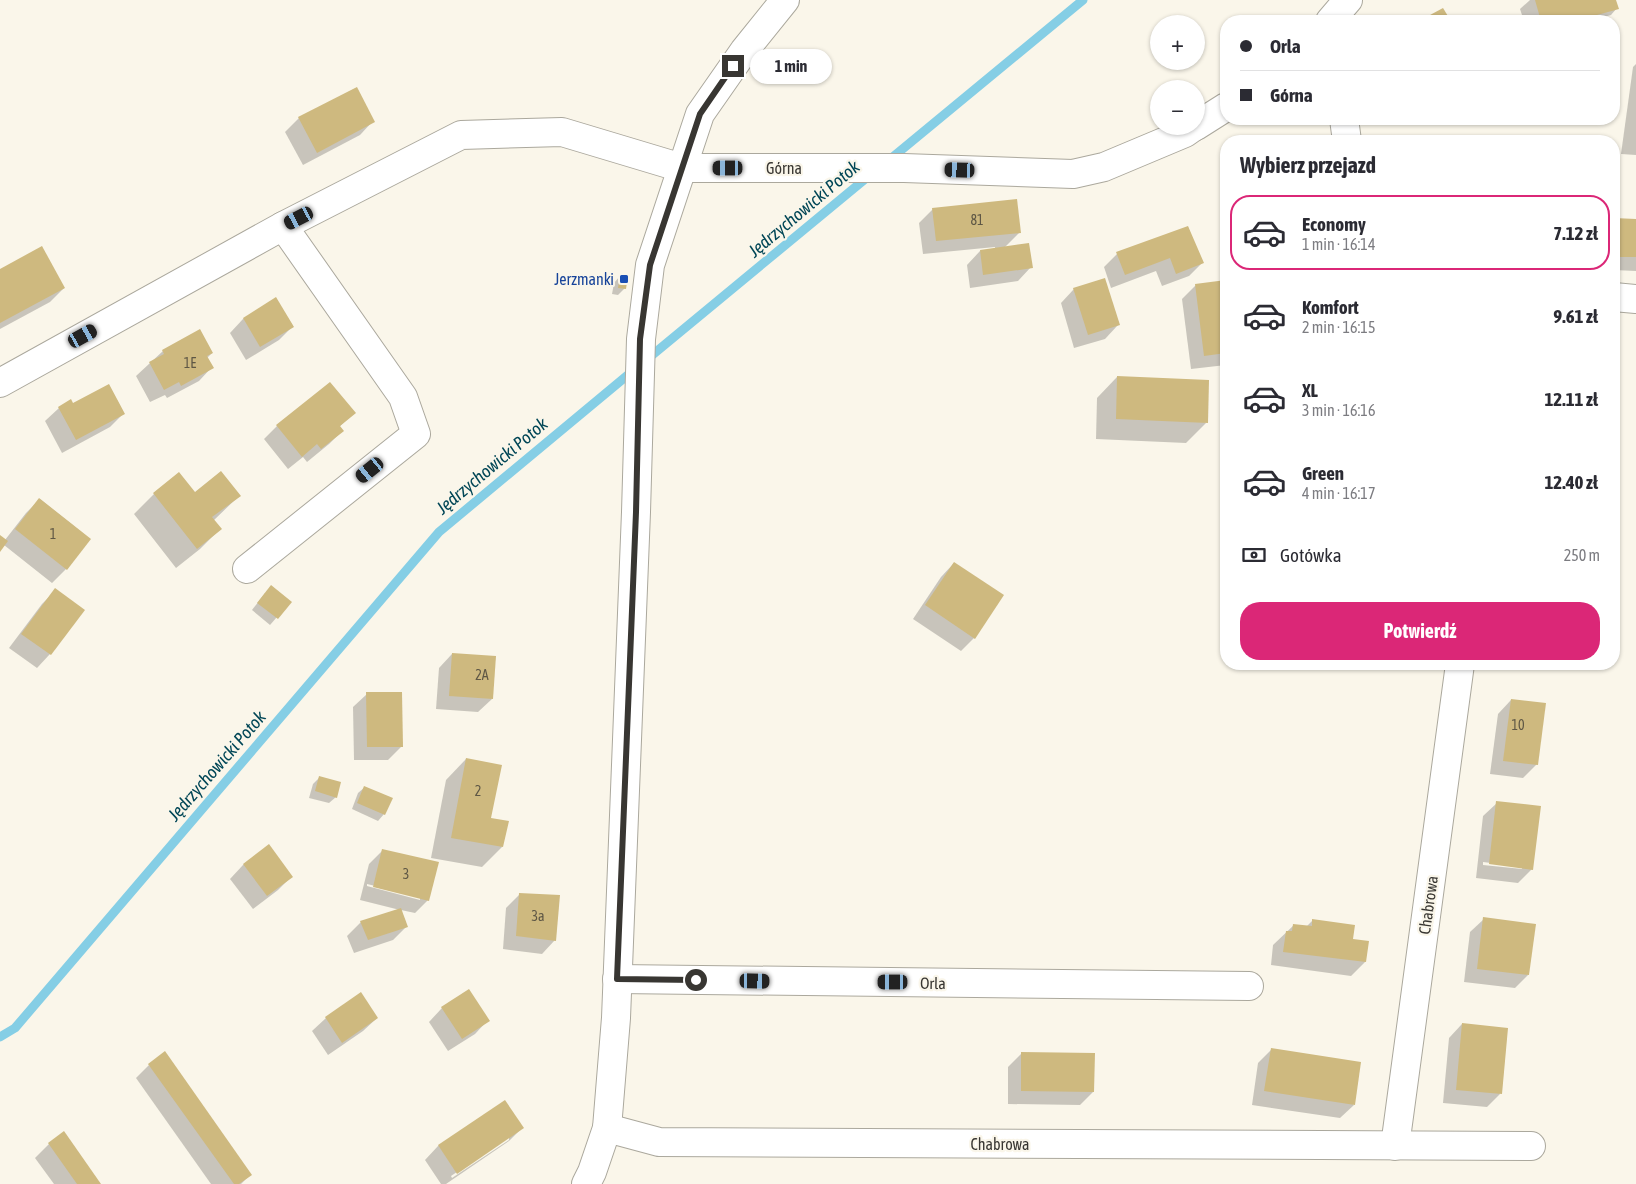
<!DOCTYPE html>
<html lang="pl">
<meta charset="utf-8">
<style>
:root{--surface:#fff;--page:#f7f7f7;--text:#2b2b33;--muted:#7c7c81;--line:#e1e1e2;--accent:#db2777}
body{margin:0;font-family:"Asap Condensed",sans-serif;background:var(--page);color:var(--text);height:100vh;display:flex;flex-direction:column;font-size:19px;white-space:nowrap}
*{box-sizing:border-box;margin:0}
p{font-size:16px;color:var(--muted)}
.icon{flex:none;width:28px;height:28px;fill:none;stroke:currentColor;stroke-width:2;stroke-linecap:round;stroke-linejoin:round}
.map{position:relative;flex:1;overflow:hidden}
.details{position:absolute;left:1220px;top:135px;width:400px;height:535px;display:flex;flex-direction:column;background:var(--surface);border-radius:20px;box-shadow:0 1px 4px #0004}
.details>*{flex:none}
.banner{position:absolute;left:1220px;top:15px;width:400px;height:110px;border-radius:20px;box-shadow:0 1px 4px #0004;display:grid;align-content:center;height:110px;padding:0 20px;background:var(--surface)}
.controls{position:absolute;left:1150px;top:15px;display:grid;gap:10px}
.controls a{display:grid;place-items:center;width:55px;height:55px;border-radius:50%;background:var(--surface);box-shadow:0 1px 4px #0004;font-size:25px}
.end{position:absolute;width:22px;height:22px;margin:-11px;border:6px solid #383632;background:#fff;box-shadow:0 0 0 2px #fff}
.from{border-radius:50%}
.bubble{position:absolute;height:35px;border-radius:18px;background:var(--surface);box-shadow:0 1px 4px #0004;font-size:16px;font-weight:700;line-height:35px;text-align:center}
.car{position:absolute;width:15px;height:30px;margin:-15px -8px;border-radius:6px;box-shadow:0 0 4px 1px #0007;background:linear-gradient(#222 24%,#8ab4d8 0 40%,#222 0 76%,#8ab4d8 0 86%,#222 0)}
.banner b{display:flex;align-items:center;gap:18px;height:48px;font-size:19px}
.banner b+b{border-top:1px solid var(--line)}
.banner i{width:12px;height:12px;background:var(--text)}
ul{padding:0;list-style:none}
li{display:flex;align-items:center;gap:15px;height:75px;margin:0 10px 8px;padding:0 10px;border:2px solid transparent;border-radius:20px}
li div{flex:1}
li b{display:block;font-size:19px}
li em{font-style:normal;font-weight:700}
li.on{border-color:var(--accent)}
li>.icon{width:45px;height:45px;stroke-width:1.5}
h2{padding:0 20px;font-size:22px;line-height:60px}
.pay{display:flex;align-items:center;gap:12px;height:55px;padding:0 20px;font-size:19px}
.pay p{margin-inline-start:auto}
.button{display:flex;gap:10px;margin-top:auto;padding:10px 20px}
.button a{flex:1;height:58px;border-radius:20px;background:var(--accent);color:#fff;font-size:20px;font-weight:700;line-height:58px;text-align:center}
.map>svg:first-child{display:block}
.shadow{fill:#0003;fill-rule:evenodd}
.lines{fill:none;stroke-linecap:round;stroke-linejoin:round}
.stream{stroke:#85cee5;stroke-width:9}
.building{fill:#ceb97f}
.street-casing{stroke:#aba89d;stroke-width:30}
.secondary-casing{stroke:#aba89d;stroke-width:30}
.street{stroke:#fff;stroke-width:28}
.secondary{stroke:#fff;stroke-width:28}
.route{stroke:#383632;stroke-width:6}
.transit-dot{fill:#1a4fb4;stroke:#faf6ea;stroke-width:2}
.labels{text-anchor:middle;stroke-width:4.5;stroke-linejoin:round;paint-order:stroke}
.number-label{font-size:14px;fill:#5e5745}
.street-label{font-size:16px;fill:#383632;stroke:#faf6ea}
.transit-label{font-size:16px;fill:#164399;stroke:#faf6ea;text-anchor:end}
.water-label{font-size:18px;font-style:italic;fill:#014656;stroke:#faf6ea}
</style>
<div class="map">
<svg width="1636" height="1184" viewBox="0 0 1636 1184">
<rect width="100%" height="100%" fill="#faf6ea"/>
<!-- shadow -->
<g class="shadow">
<polygon points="1530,0 1615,0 1617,8 1611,15 1590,21 1524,21 1520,9"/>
<polygon points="1636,64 1636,155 1621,154 1633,67"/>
<polygon points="356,88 373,121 360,135 303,165 285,132 299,118"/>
<polygon points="933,209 1020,232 1004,248 1031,267 1018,281 970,288 967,265 980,251 995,249 995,247 923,254 919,223"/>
<polygon points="1614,220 1636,220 1636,271 1614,270"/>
<polygon points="1188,227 1202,263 1189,276 1162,286 1156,271 1111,288 1104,267 1117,254"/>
<polygon points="0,271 64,288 50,302 0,329"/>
<polygon points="620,276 625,288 618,295 612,294 614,283"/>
<polygon points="1226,282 1226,365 1191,369 1182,299 1196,285"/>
<polygon points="1074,289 1118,325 1105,339 1074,348 1061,303"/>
<polygon points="276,299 293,326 279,340 246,360 230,333 243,319"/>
<polygon points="200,331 212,353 207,358 212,367 199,381 167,398 165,395 150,402 136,376 163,351"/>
<polygon points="1117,377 1206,423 1186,443 1096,439 1097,398"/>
<polygon points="73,405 123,414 110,427 62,453 45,421 59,408"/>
<polygon points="354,413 339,427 342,431 329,444 307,462 303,457 288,469 264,439 277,426"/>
<polygon points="179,474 194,494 240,495 213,521 220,529 200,549 176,568 134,514 154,494"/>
<polygon points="40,499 90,539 66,569 52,583 4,545 0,550 0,536 5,540 26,513"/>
<polygon points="954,563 974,638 961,651 913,619 941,577"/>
<polygon points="56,590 50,654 37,668 9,648 42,604"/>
<polygon points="265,593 290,602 270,625 252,610"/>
<polygon points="452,654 492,699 478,712 436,709 439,668"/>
<polygon points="367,694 402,746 388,760 354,760 353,707"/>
<polygon points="1511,700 1537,764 1523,778 1490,774 1498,714"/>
<polygon points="466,759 502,847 482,867 431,858 446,780"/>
<polygon points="320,777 336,797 329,803 309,798 313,784"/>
<polygon points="365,787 384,814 378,821 352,809 358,793"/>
<path d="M1497 803 1532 869 1518 883 1476 878 1483 816ZM1483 862 1522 867V869L1483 865Z"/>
<polygon points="269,846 291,877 278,890 253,909 230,879 243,865"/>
<path d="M383 850 428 900 415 913 401 910 407 926 393 940 354 953 347 936 361 922 400 910 360 900 369 864ZM367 884 420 897V900L367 886Z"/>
<polygon points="520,894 555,940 542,954 503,949 506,908"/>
<polygon points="1484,919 1528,975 1515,988 1464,982 1470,932"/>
<polygon points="1313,920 1352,940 1367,942 1365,962 1351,976 1271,965 1273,945 1294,925 1306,927"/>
<polygon points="442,1008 488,1020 475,1034 448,1051 429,1022"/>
<polygon points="326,1018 377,1018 363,1031 328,1055 312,1031"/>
<polygon points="1462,1024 1500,1094 1487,1107 1443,1103 1449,1038"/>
<polygon points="1271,1050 1354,1105 1340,1118 1252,1105 1258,1063"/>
<polygon points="1022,1053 1093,1092 1080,1105 1008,1104 1008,1067"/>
<polygon points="149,1065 250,1175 241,1184 211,1184 136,1078"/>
<path d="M504 1102 522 1128 509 1141 446 1184H441L425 1160 438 1146ZM509 1137V1140L452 1178 451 1176Z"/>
<polygon points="64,1133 100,1184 54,1184 35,1158 49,1144"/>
</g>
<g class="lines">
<!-- stream -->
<g class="stream">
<polyline points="888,161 1083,0"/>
<polyline points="645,361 870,175"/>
<polyline points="0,1037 15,1028 439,532 635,369"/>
</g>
</g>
<!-- building -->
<g class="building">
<polygon points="1535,0 1616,0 1619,9 1575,21 1541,21"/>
<polygon points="1443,8 1451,21 1419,21"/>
<polygon points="357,87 375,122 317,153 298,117"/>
<polygon points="1017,199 1021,233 936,241 932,208"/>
<polygon points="1614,218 1636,219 1636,257 1614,257"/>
<polygon points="1188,226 1204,263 1176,274 1170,258 1125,275 1116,252"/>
<polygon points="1029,243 1033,268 983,275 980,250"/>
<polygon points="42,246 65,288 0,323 0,269"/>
<polygon points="620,275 628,276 626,289 618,288"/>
<polygon points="1105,278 1120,325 1088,335 1073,288"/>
<polygon points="1226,280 1226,353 1204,356 1195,284"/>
<polygon points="276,297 294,327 260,347 243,318"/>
<polygon points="200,329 213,353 207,356 214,368 181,386 179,382 164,390 149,362 164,354 162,350"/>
<polygon points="1117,376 1209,380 1208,423 1116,419"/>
<polygon points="330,382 356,413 340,426 344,431 321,449 317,444 302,457 276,425"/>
<polygon points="109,384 125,414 76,440 58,407 71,399 73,403"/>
<polygon points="221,471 241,496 212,517 222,529 197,549 153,493 179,472 195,492"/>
<polygon points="39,498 91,539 67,570 15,529"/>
<polygon points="0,535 8,541 0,552"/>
<polygon points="954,562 1004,595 975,639 925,605"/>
<polygon points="271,585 292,602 278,619 257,603"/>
<polygon points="55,588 85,610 51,655 21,634"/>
<polygon points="452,653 496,656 493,699 449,696"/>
<polygon points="366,692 402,692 403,747 367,747"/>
<polygon points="1511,699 1546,703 1538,765 1503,761"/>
<polygon points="466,758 502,765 491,818 509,821 503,847 451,838"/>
<polygon points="319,776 341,782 337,798 315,791"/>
<polygon points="364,786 393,798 385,815 357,803"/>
<polygon points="1496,801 1541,806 1533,870 1489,864"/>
<polygon points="269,844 293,877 267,896 243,864"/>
<polygon points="382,849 439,862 429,901 373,887"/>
<polygon points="519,893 560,895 556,941 516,936"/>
<polygon points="401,908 408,927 368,940 360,921"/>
<polygon points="1483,917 1536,924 1529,975 1477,969"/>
<polygon points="1312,919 1355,925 1353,939 1369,941 1366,962 1283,952 1286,931 1292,931 1293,924 1312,926"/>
<polygon points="469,989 490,1021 462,1039 441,1007"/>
<polygon points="361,992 378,1018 342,1043 325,1017"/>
<polygon points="1462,1023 1508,1028 1502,1094 1456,1090"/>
<polygon points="1271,1048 1361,1062 1355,1105 1264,1091"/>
<polygon points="165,1051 252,1175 239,1184 234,1184 148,1064"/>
<polygon points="1021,1052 1095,1053 1094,1092 1021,1091"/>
<polygon points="505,1100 524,1128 457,1174 438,1145"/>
<polygon points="64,1131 101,1184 77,1184 48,1143"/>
</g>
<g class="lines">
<!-- street casing -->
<g class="street-casing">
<g id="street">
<polyline points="1330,21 1348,0"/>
<polyline points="1344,119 1347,141"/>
<polyline points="1196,126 1226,107"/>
<polyline points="1614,297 1636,299"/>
<polyline points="0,383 283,226 461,135 562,132 682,168 904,168 1073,174 1104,167 1185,133 1195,126"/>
<polyline points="247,569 416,434 403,397 283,226"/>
<polyline points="617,979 1249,986"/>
<polyline points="607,1128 659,1142 1531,1146"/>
<polyline points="1395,1146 1460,664"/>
</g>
</g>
<!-- secondary casing -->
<g class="secondary-casing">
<polyline id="secondary" points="586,1184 592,1172 607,1128 616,1018 636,512 641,339 650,265 700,114 744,51 785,0"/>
</g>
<!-- street -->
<use href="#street" class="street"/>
<!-- secondary -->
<use href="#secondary" class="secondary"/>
</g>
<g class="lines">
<!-- route -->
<polyline class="route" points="696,980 617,979 636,512 640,339 650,265 700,114 733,66"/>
</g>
<!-- markers -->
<rect class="transit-dot" x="619" y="274" width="10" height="10" rx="2.5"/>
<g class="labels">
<!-- number labels -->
<g class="number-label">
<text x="977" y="225">81</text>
<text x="190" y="368">1E</text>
<text x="53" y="539">1</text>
<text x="482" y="680">2A</text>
<text x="1518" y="730">10</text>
<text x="478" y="796">2</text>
<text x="406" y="879">3</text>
<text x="538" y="921">3a</text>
</g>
<!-- street labels -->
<g class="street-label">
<text x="784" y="174">Górna</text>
<text transform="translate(1428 905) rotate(-82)" y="6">Chabrowa</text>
<text transform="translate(933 983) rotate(1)" y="6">Orla</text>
<text x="1000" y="1150">Chabrowa</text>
</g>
<!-- transit labels -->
<g class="transit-label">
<text x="614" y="285">Jerzmanki</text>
</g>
<!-- water labels -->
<g class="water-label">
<text transform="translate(804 209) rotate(-40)" y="6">Jędrzychowicki Potok</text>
<text transform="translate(492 466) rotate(-40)" y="6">Jędrzychowicki Potok</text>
<text transform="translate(217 766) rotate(-49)" y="6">Jędrzychowicki Potok</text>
</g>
</g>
</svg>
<div class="controls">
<a>+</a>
<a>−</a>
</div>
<i class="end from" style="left:696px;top:980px"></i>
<i class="end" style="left:733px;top:66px"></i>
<div class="bubble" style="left:750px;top:49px;width:82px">1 min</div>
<i class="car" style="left:728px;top:168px;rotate:270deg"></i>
<i class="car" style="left:960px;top:170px;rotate:272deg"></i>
<i class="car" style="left:299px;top:218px;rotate:243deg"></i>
<i class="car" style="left:83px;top:336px;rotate:61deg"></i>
<i class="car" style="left:370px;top:470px;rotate:231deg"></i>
<i class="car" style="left:755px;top:981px;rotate:91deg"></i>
<i class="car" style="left:893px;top:982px;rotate:270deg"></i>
<div class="banner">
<b><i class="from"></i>Orla</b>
<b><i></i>Górna</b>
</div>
<section class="details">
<h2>Wybierz przejazd</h2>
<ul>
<li class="on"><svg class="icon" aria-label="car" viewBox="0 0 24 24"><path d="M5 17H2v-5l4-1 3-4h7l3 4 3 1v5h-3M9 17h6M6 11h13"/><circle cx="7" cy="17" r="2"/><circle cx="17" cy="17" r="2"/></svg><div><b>Economy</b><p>1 min · 16:14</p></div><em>7.12 zł</em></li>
<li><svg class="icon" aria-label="car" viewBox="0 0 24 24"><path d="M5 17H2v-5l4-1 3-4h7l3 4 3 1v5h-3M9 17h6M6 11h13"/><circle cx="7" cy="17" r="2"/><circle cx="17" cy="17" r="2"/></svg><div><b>Komfort</b><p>2 min · 16:15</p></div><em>9.61 zł</em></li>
<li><svg class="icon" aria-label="car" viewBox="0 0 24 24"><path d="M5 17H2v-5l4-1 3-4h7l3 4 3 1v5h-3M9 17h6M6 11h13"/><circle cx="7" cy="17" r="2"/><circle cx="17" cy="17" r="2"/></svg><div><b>XL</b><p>3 min · 16:16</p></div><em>12.11 zł</em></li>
<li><svg class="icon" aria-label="car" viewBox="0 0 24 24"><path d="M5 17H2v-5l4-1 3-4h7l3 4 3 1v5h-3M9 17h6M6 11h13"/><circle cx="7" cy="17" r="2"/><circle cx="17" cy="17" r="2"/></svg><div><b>Green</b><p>4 min · 16:17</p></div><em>12.40 zł</em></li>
</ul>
<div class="pay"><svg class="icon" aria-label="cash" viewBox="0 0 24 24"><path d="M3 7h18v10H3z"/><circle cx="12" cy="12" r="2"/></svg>Gotówka<p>250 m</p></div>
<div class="button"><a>Potwierdź</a></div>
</section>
</div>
